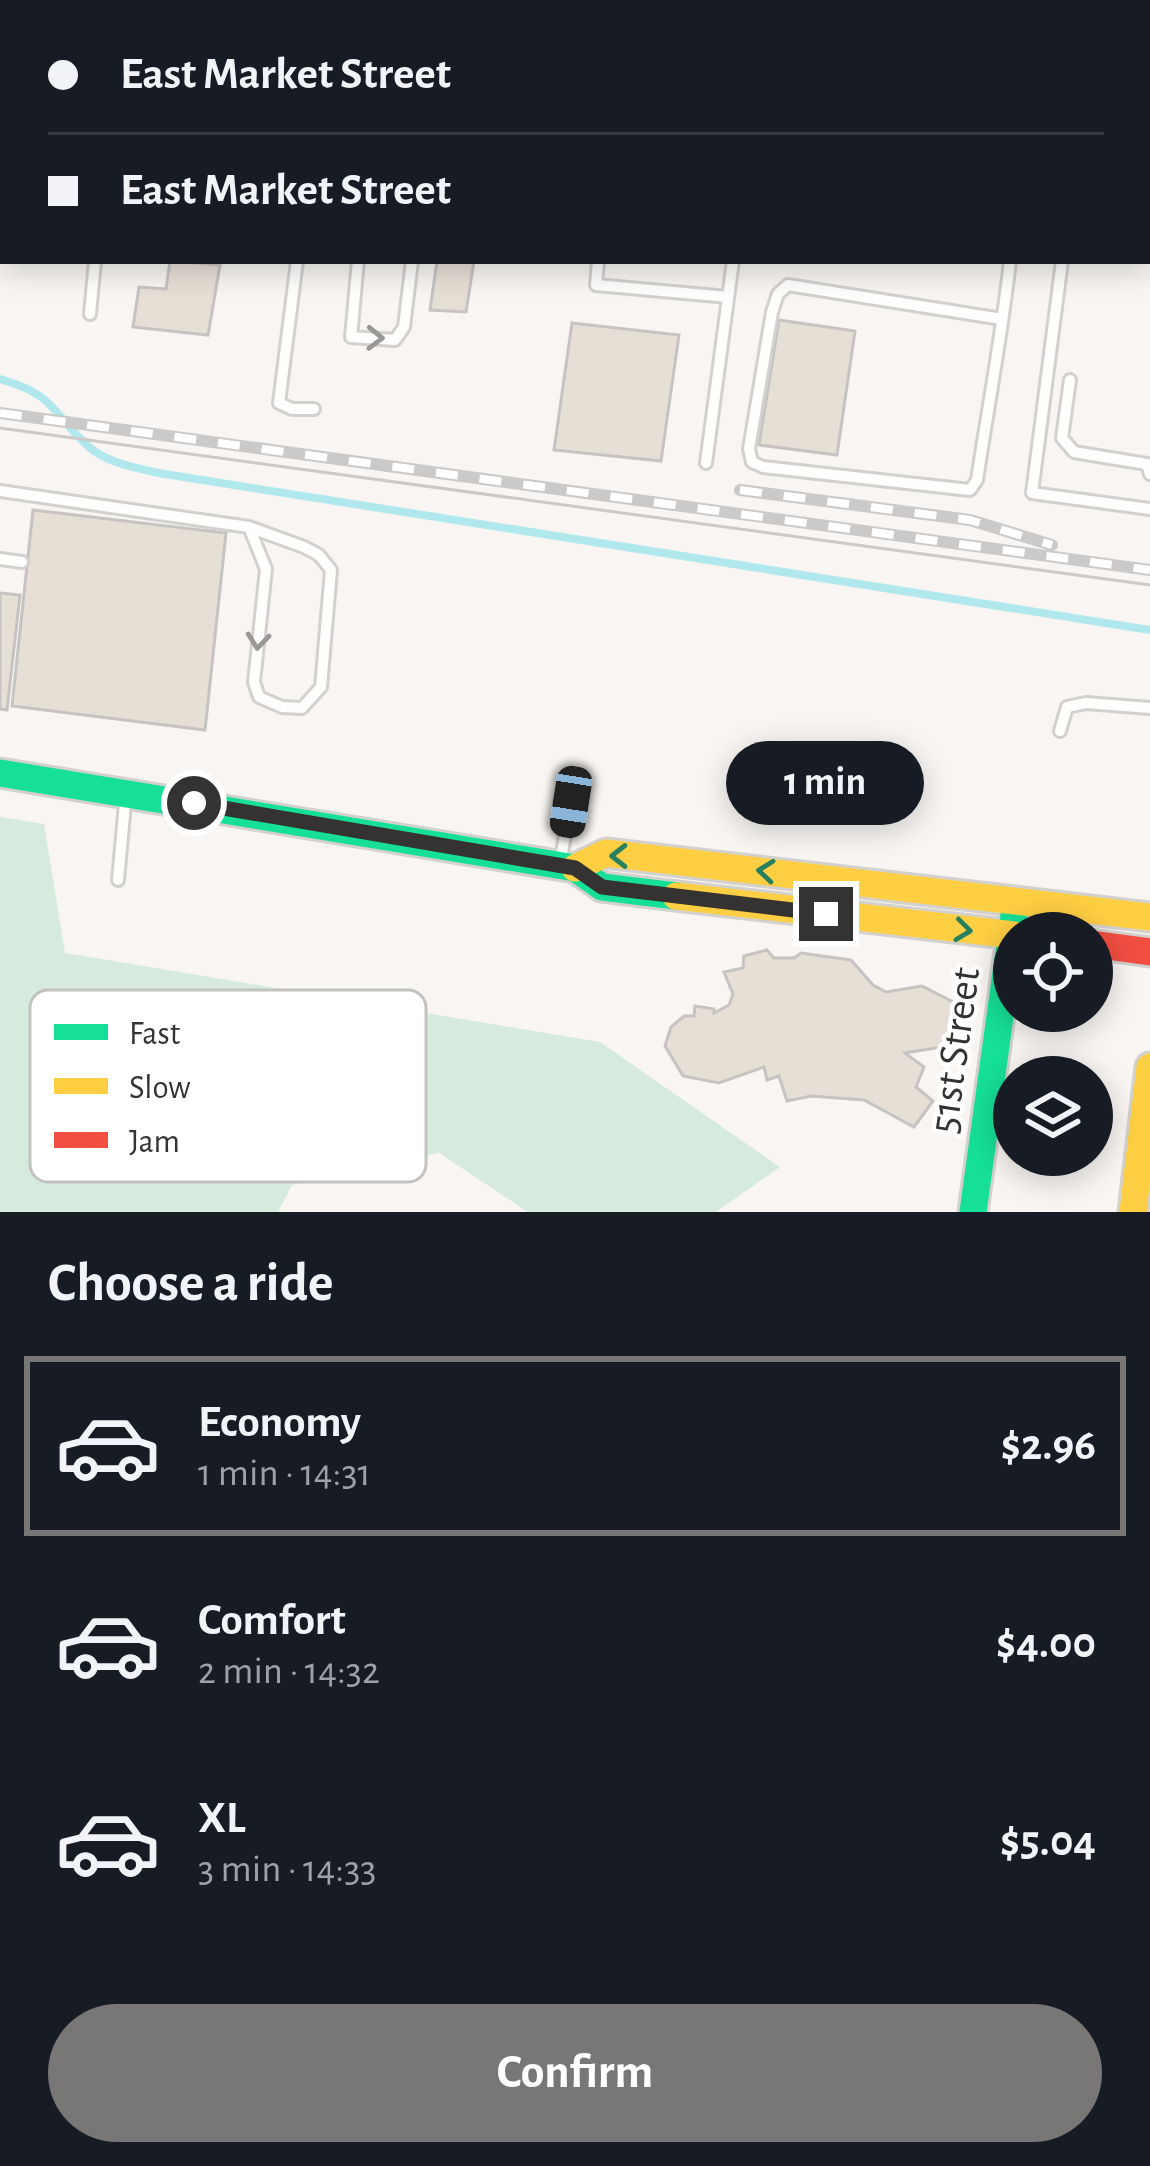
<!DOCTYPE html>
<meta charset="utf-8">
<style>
:root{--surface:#171b24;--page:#20242c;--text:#f1f3f6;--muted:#9ea1a6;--line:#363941;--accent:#797775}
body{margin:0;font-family:"Alegreya Sans",sans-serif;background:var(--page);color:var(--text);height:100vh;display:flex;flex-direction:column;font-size:45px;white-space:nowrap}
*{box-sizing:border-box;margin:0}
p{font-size:39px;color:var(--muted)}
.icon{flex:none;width:66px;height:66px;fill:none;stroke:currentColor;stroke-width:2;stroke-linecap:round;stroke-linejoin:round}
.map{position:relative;height:1212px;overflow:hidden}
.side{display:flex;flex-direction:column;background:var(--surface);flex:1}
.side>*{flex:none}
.top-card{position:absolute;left:0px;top:0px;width:1152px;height:264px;box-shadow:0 6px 30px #0003;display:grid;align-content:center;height:264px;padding:0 48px;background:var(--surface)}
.controls{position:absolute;left:993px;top:912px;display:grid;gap:24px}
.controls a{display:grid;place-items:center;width:120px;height:120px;border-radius:50%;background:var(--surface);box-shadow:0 6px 30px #0003;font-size:60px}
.end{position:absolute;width:54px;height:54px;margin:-27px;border:15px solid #353331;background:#fff;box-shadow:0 0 0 6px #fff}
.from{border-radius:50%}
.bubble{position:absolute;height:84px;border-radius:42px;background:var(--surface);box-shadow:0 6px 30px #0003;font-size:39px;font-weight:700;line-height:84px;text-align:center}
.car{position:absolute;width:36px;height:72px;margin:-36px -18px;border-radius:15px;box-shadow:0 0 9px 3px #0007;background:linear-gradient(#222 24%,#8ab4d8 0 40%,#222 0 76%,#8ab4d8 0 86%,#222 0)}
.top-card b{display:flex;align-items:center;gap:42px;height:114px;font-size:45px}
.top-card b+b{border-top:3px solid var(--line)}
.top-card i{width:30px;height:30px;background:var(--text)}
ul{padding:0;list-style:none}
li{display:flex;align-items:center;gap:36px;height:180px;margin:0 24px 18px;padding:0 24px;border:6px solid transparent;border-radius:0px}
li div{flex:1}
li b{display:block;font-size:45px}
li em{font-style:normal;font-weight:700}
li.current{border-color:var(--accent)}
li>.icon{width:108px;height:108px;stroke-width:1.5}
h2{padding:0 48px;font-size:54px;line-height:144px}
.button{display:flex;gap:24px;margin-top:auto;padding:24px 48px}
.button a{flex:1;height:138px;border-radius:72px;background:var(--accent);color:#fff;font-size:48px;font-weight:700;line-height:138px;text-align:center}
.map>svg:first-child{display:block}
.green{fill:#d6ebde}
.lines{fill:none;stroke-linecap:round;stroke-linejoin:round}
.stream{stroke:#b1e8ed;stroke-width:8}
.building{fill:#e6dfd6;stroke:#c6c4c2;stroke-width:3}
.lane-casing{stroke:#d3d1ce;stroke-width:16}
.street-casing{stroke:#d3d1ce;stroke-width:27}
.fast-casing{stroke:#d3d1ce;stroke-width:33}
.slow-casing{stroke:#d3d1ce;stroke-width:33}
.jam-casing{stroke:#d3d1ce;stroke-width:33}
.lane{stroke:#fefefd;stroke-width:10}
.street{stroke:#fefefd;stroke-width:21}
.fast{stroke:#16e098;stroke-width:27}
.slow{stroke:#ffcf43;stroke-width:27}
.jam{stroke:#f24e42;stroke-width:27}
.tram{stroke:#cbcac9;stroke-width:3}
.rail-casing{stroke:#cbcac9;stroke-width:12}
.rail{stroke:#fff;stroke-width:8;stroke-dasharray:22;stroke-linecap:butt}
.oneway{stroke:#9a9897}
.oneway2{stroke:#27815f}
.route{stroke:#353331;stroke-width:15}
.labels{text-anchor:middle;stroke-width:9;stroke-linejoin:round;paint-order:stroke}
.street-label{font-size:42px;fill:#353331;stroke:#fff}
.key{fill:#fff;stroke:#c2c2c1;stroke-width:3}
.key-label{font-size:33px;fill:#353331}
</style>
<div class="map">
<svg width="1150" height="1212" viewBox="0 0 1150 1212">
<rect width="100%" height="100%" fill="#f8f5f2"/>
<!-- green -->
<polygon class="green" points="0,817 44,824 65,953 600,1042 780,1167 716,1212 528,1212 439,1153 292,1185 278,1212 0,1212"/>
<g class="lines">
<!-- stream -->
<path class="stream" d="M0 379C57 395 51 413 88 446 106 463 135 467 158 473L1150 630"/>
</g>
<!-- building -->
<g class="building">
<polygon points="170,261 220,265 208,335 133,327 139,287 166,289"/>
<polygon points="437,261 474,261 466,312 430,310"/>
<polygon points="779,320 855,331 837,455 759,445"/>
<polygon points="572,323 679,335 661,461 554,450"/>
<polygon points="33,510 226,533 205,730 12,706"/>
<polygon points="0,593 20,595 7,710 0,709"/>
<polygon points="767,950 774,958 794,958 801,953 851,960 873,985 886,992 922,986 953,1002 961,1016 948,1046 905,1053 924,1067 916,1087 933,1101 914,1127 864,1100 811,1096 787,1101 779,1076 767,1080 764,1067 719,1083 683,1076 665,1046 671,1027 684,1016 694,1016 695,1006 714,1009 714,1013 729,1005 733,994 724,972 743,968 744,956"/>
</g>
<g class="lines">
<!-- lane casing -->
<g class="lane-casing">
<g id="lane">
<polyline points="1093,3 1094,0"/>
<polyline points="297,261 279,403 292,409 314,409"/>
<polyline points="358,261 351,337 395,340 404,327 412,261"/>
<polyline points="598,261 596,285 728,297"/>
<polyline points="1062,261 1032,493 1150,509"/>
<polyline points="90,314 95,261"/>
<path d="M1002 319 788 285 778 294 772 312 749 449 752 462 763 467 970 490 977 480C988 407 1002 334 1010 261"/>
<polyline points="1070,380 1062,438 1074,452 1147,464 1150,474"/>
<polyline points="706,463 733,261"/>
<polyline points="0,491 249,527 304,547 319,555 331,570 321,687 302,708 282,707 259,697 254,682 266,569 249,527"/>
<polyline points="0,559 22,562"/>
<polyline points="1060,731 1067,707 1086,703 1150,708"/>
<polyline points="560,864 571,802"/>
<polyline points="118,880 126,793"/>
</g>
</g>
<!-- street casing -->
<g class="street-casing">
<g id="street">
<polyline points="0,80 3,81"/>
<polyline points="1149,236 1150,236"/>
</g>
</g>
<!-- fast casing -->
<g class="fast-casing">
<g id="fast">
<polyline points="0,773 575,868 602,887 676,896"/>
<polyline points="973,1212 1014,915"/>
</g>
</g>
<!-- slow casing -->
<g class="slow-casing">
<g id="slow">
<polyline points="575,868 606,853 1150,917"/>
<polyline points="676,896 1014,935"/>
<polyline points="1133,1212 1150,1067"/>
</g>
</g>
<!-- jam casing -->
<g class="jam-casing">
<polyline id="jam" points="1092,944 1150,952"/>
</g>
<!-- lane -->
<use href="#lane" class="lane"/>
<!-- street -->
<use href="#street" class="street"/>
<!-- fast -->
<use href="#fast" class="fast"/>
<!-- slow -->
<use href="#slow" class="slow"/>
<!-- jam -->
<use href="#jam" class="jam"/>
<!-- tram -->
<polyline class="tram" points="0,428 1150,585"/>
<!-- rail casing -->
<g class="rail-casing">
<g id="rail">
<polyline points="0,413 1150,570"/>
<polyline points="740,490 970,520 1052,545"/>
</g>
</g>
<!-- rail -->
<use href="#rail" class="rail"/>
</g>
<!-- one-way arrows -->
<defs><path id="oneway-chevron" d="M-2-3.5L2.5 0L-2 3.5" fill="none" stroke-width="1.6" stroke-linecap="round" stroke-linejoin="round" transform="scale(3)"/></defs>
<g class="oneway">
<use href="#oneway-chevron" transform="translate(375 338) rotate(1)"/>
<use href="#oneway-chevron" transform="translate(258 641) rotate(96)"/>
</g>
<g class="oneway2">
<use href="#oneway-chevron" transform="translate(619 856) rotate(180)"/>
<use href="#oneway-chevron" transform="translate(766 871) rotate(-174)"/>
<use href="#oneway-chevron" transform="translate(963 930) rotate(7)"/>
</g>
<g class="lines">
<!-- route -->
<polyline class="route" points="194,803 575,868 602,887 826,914"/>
</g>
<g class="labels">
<!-- street labels -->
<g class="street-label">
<text transform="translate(953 1050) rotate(-82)" y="15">51st Street</text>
</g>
</g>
<!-- legend -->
<rect x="30" y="990" width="396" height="192" rx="18" class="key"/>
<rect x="54" y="1024" width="54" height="16" fill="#16e098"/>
<rect x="54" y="1078" width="54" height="16" fill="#ffcf43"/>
<rect x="54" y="1132" width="54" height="16" fill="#f24e42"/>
<g class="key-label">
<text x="129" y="1044">Fast</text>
<text x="129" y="1098">Slow</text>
<text x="129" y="1152">Jam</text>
</g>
</svg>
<div class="controls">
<a><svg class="icon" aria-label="locate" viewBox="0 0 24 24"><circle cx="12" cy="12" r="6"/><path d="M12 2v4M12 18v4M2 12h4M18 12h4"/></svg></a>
<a><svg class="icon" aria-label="layers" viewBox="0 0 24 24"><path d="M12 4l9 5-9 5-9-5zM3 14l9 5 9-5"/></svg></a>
</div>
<i class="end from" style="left:194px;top:803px"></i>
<i class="end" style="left:826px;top:914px"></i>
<div class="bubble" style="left:726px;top:741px;width:198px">1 min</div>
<i class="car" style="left:571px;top:802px;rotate:189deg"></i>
<div class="top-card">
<b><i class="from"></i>East Market Street</b>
<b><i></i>East Market Street</b>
</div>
</div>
<section class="side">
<h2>Choose a ride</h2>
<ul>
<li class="current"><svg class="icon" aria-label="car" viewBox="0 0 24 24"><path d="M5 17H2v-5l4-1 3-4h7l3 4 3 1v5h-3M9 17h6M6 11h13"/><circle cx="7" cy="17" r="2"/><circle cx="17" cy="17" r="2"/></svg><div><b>Economy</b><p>1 min · 14:31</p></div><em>$2.96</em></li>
<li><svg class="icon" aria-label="car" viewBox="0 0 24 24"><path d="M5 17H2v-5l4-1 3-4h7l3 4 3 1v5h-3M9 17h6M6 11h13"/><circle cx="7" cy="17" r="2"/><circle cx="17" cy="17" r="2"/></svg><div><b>Comfort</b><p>2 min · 14:32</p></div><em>$4.00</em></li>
<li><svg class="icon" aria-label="car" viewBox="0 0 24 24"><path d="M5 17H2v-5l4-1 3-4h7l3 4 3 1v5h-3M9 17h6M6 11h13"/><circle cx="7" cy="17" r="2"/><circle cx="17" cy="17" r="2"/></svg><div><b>XL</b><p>3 min · 14:33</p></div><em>$5.04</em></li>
</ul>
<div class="button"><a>Confirm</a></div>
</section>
